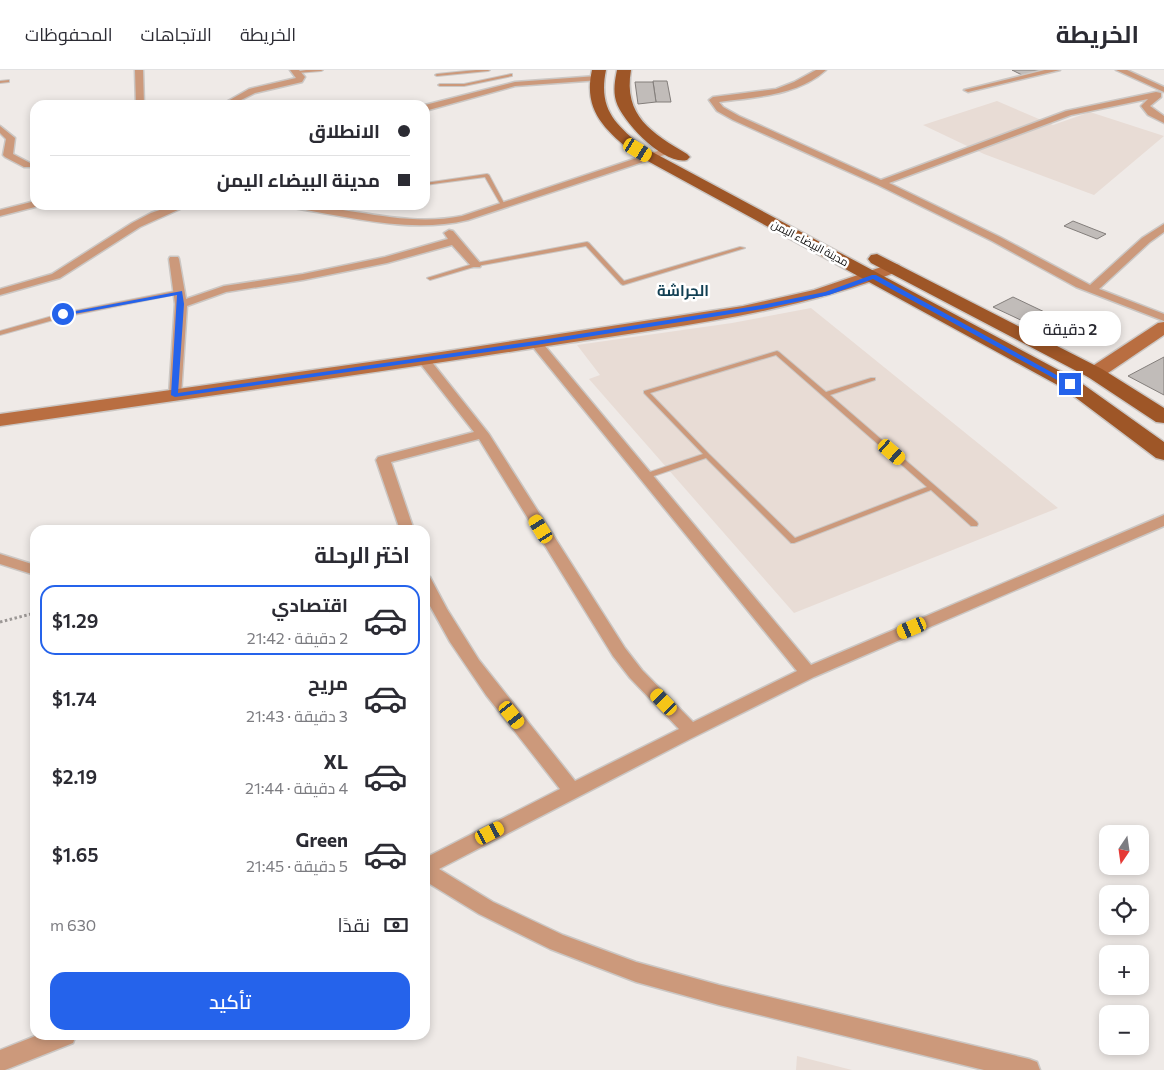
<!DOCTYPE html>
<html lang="ar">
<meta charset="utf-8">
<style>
:root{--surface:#fff;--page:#f2f2f3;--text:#2b2b33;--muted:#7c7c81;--line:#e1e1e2;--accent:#2563eb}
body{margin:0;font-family:Commissioner,Cairo,sans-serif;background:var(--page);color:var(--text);direction:rtl;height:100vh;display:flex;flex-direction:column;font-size:19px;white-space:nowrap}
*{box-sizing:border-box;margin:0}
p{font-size:16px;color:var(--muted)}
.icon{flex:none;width:28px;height:28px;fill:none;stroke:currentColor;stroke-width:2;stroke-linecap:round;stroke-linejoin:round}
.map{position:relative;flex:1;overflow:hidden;direction:ltr}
.drawer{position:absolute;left:30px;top:455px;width:400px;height:515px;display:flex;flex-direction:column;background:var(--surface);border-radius:15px;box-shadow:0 2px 8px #0003;direction:rtl}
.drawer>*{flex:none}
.guide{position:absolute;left:30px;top:30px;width:400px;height:110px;border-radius:15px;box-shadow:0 2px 8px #0003;direction:rtl;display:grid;align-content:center;height:110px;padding:0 20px;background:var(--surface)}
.needle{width:32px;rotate:193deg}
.controls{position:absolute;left:1099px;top:755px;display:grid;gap:10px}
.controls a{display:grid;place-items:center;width:50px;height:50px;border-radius:10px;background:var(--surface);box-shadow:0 2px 8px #0003;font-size:25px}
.end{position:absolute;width:22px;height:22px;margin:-11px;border:6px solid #2563eb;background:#fff;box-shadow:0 0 0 2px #fff}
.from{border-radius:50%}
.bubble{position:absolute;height:35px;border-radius:15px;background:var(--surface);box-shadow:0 2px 8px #0003;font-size:16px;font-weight:600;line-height:35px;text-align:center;direction:rtl}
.car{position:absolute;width:15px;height:30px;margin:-15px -8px;border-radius:6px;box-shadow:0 0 4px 1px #0007;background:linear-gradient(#f5c518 24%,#345 0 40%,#f5c518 0 76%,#345 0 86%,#f5c518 0)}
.guide b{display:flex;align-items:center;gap:18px;height:48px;font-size:19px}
.guide b+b{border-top:1px solid var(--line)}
.guide i{width:12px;height:12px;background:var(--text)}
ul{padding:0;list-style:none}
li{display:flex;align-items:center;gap:15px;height:70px;margin:0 10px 8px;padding:0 10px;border:2px solid transparent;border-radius:15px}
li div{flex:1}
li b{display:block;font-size:19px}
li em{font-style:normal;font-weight:600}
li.selected{border-color:var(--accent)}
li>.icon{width:45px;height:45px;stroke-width:1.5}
h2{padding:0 20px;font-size:22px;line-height:60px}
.pay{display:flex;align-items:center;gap:12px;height:55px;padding:0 20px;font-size:19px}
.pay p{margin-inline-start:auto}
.button{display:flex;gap:10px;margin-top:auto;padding:10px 20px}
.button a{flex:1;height:58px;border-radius:15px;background:var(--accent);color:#fff;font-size:20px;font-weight:600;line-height:58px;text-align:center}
header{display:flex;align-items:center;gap:30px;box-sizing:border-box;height:70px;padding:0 25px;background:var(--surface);border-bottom:1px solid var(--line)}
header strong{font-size:24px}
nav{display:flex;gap:28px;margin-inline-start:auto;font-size:18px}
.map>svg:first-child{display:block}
.built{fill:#e8dcd5}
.building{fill:#c1bcb9;stroke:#837e7b}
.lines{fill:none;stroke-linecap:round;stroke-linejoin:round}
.lane-casing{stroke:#cbc7c4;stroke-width:2}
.street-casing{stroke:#cbc7c4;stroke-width:3}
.secondary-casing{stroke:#cbc7c4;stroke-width:3}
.primary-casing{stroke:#cbc7c4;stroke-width:3}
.path{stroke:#9b9795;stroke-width:3;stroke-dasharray:2.5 2.5;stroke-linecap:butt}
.lane{fill:#cc997b;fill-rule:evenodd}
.street{fill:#cc997b;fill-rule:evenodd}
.secondary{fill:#b96e41;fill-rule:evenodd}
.primary{fill:#9e5627;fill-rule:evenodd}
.route{fill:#2563eb}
.labels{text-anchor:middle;stroke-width:5;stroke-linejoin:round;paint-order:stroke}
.far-street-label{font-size:11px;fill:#0e0d0c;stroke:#fff}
.far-district-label{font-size:15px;font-weight:bold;fill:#113f53;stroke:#fff}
</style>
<header>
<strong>الخريطة</strong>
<nav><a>الخريطة</a><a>الاتجاهات</a><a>المحفوظات</a></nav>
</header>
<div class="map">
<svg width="1164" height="1000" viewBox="0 0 1164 1000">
<rect width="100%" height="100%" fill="#efeae7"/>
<!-- built -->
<g class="built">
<polygon points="997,31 1053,55 1090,42 1164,66 1094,125 984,84 923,55"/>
<polygon points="811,238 1058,438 794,543 589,309 600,305 577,275 732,253"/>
<polygon points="797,986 852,1000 796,1000"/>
</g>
<!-- building -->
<g class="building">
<polygon points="1012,0 1040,0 1042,1 1022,5"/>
<polygon points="653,11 667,11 671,32 656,32"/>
<polygon points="635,12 653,12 656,32 638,34"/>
<polygon points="1073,151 1106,164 1097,169 1064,156"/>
<polygon points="1013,227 1076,257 1059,268 993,237"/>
<polygon points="1164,287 1164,325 1128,306"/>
</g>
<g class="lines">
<!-- lane casing -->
<g class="lane-casing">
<g id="lane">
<polygon points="306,0 323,0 321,1 297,3 295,2"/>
<polygon points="476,0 490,0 488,1 437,6 435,5 437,4"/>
<polygon points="511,4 512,4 512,6 464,16 440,16 438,15 440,14 464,14"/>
<polygon points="9,10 9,12 0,13 0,11"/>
<polygon points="487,104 489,105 505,135 505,136 501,135 485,107 425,115 425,113"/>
<polygon points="587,172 589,173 624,211 740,177 745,178 623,215 621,214 586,176 477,196 430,210 427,208 476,193"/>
<polygon points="180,220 182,221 182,223 64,247 0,265 0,261 63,243"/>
<path d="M777 281 779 282 826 322 871 308H875V310L830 325 977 452 978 454 977 456H971L931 420 794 473H791L706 388 648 408H644L643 406 644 404 703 384 644 323V321ZM776 285 927 417 795 468 709 384 650 323Z"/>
</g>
</g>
<!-- street casing -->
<g class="street-casing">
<g id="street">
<polygon points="135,0 143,0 144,35 136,35"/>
<polygon points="290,0 299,0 305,7 302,12 255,23 231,35 221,35 249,19 296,8"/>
<path d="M816 0H826C798 26 754 27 719 32L723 37 739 46 881 110 1066 41 1156 22 1161 23V27L1150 36 1164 46V53L1148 45 1141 36 1148 29 1071 45 889 113 1000 167 1090 215 1142 168 1164 154V162L1150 172 1099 219 1164 244V251L1076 217 992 171 878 115 733 50 717 41 709 30 713 27 776 19 794 12Z"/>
<polygon points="1045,0 1060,0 968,22 964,20"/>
<polygon points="1116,0 1127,0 1164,17 1164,22"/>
<polygon points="597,6 600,6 600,10 515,16 425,41 425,35 515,12"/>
<polygon points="0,56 15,68 13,84 30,93 30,97 24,97 5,87 3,85 6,69 0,63"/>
<path d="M670 77 675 80 673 82 468 150C410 164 351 147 293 138L288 135C347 135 403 158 462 146Z"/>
<polygon points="35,131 35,135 39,136 0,146 0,140"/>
<polygon points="174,135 189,135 140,157 60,208 0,225 0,219 52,204 132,153 151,143"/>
<polygon points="449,160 453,161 480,193 481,195 480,197 472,197 452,175 387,193 303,210 226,222 187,236 181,325 175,329 169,325 175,234 169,189 170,187 178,187 179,189 186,229 224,216 303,204 385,187 448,169 444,163"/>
<polygon points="536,269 540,270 811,595 1164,445 1164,456 814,607 690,669 439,799 493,832 563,865 636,892 719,915 1029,989 1037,992 1040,1000 984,1000 719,935 636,912 550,879 479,844 425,811 425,788 560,719 486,625 450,572 425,527 425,506 430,507 447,539 479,590 575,711 679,659 630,608 613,586 479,369 391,392 414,460 400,460 376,390 378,387 474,362 419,292 417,289 419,286 427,286 489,364 625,578 642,600 693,652 797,601 532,276 530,273"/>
<polygon points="0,484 35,495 35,505 0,494"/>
<polygon points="38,965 76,965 73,973 5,1000 0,1000 0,980"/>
</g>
</g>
<!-- secondary casing -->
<g class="secondary-casing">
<g id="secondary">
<path d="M893 193 899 195 901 198 899 201C788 245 671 257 554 275 370 304 185 329 0 356V344L441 282 743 236 814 220Z"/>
<polygon points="1164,252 1164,265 1102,307 1095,309 1088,307 1086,303 1088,299 1158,253"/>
</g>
</g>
<!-- primary casing -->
<g class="primary-casing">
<g id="primary">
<path d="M592 0H606C598 39 615 54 643 77L1077 310 1164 372V390L1156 388 1063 318 633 83C604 59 583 40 592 0Z"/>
<path d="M617 0H631C623 46 652 63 687 84L690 87 687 90C665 96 622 52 616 31 613 20 615 10 617 0Z"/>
<polygon points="877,184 1102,299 1164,338 1164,353 1156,352 1088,307 871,193 868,189 871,185"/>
</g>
</g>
<!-- path -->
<polyline class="path" points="0,552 35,543"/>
<!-- lane -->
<use href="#lane" class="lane"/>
<!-- street -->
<use href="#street" class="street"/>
<!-- secondary -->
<use href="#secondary" class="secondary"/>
<!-- primary -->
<use href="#primary" class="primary"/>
</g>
<!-- route -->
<polygon class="route" points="872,205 876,205 1073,314 1068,316 873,209 829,225 762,239 536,275 175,327 171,325 177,225 63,246 60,244 182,221 184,234 178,323 536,271 762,235 825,222"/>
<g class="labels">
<!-- far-street labels -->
<g class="far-street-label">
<text transform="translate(810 173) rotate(28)" y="4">مدينة البيضاء اليمن</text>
</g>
<!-- far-district labels -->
<g class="far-district-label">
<text x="683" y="226">الجراشة</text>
</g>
</g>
</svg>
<div class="controls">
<a><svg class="needle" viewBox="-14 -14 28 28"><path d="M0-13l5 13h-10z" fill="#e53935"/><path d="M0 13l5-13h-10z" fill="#7c7c81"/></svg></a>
<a><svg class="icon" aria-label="locate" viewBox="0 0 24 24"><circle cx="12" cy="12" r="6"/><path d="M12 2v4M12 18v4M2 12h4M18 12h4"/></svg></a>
<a>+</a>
<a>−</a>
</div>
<i class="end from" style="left:63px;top:244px"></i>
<i class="end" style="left:1070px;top:314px"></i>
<div class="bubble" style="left:1019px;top:241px;width:102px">2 دقيقة</div>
<i class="car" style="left:638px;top:80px;rotate:121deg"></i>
<i class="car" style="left:892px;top:382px;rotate:131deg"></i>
<i class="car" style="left:541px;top:459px;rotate:328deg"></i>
<i class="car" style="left:912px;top:558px;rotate:247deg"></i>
<i class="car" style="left:664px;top:632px;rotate:316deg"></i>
<i class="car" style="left:512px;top:645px;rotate:141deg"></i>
<i class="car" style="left:490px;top:763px;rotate:63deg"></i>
<div class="guide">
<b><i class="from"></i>الانطلاق</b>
<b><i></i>مدينة البيضاء اليمن</b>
</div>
<section class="drawer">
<h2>اختر الرحلة</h2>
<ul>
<li class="selected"><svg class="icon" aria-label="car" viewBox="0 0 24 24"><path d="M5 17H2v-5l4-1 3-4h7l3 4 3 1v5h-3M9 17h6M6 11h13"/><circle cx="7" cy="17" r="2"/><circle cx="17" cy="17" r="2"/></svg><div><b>اقتصادي</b><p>2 دقيقة · 21:42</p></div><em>$1.29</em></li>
<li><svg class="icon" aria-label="car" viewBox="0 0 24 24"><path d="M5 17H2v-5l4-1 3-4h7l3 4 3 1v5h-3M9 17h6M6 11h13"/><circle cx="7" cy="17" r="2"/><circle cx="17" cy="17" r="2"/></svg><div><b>مريح</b><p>3 دقيقة · 21:43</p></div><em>$1.74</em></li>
<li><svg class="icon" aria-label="car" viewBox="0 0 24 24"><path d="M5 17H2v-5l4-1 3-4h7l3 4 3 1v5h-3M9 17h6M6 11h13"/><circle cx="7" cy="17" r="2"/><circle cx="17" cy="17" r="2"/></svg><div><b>XL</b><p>4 دقيقة · 21:44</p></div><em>$2.19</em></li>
<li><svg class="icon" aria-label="car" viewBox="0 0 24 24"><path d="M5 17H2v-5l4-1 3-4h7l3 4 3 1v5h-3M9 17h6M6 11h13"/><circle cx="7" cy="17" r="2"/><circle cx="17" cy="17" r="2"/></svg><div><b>Green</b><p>5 دقيقة · 21:45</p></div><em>$1.65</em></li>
</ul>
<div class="pay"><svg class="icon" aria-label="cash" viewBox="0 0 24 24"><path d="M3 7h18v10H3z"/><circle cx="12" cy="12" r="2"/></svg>نقدًا<p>630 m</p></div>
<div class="button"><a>تأكيد</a></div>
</section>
</div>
